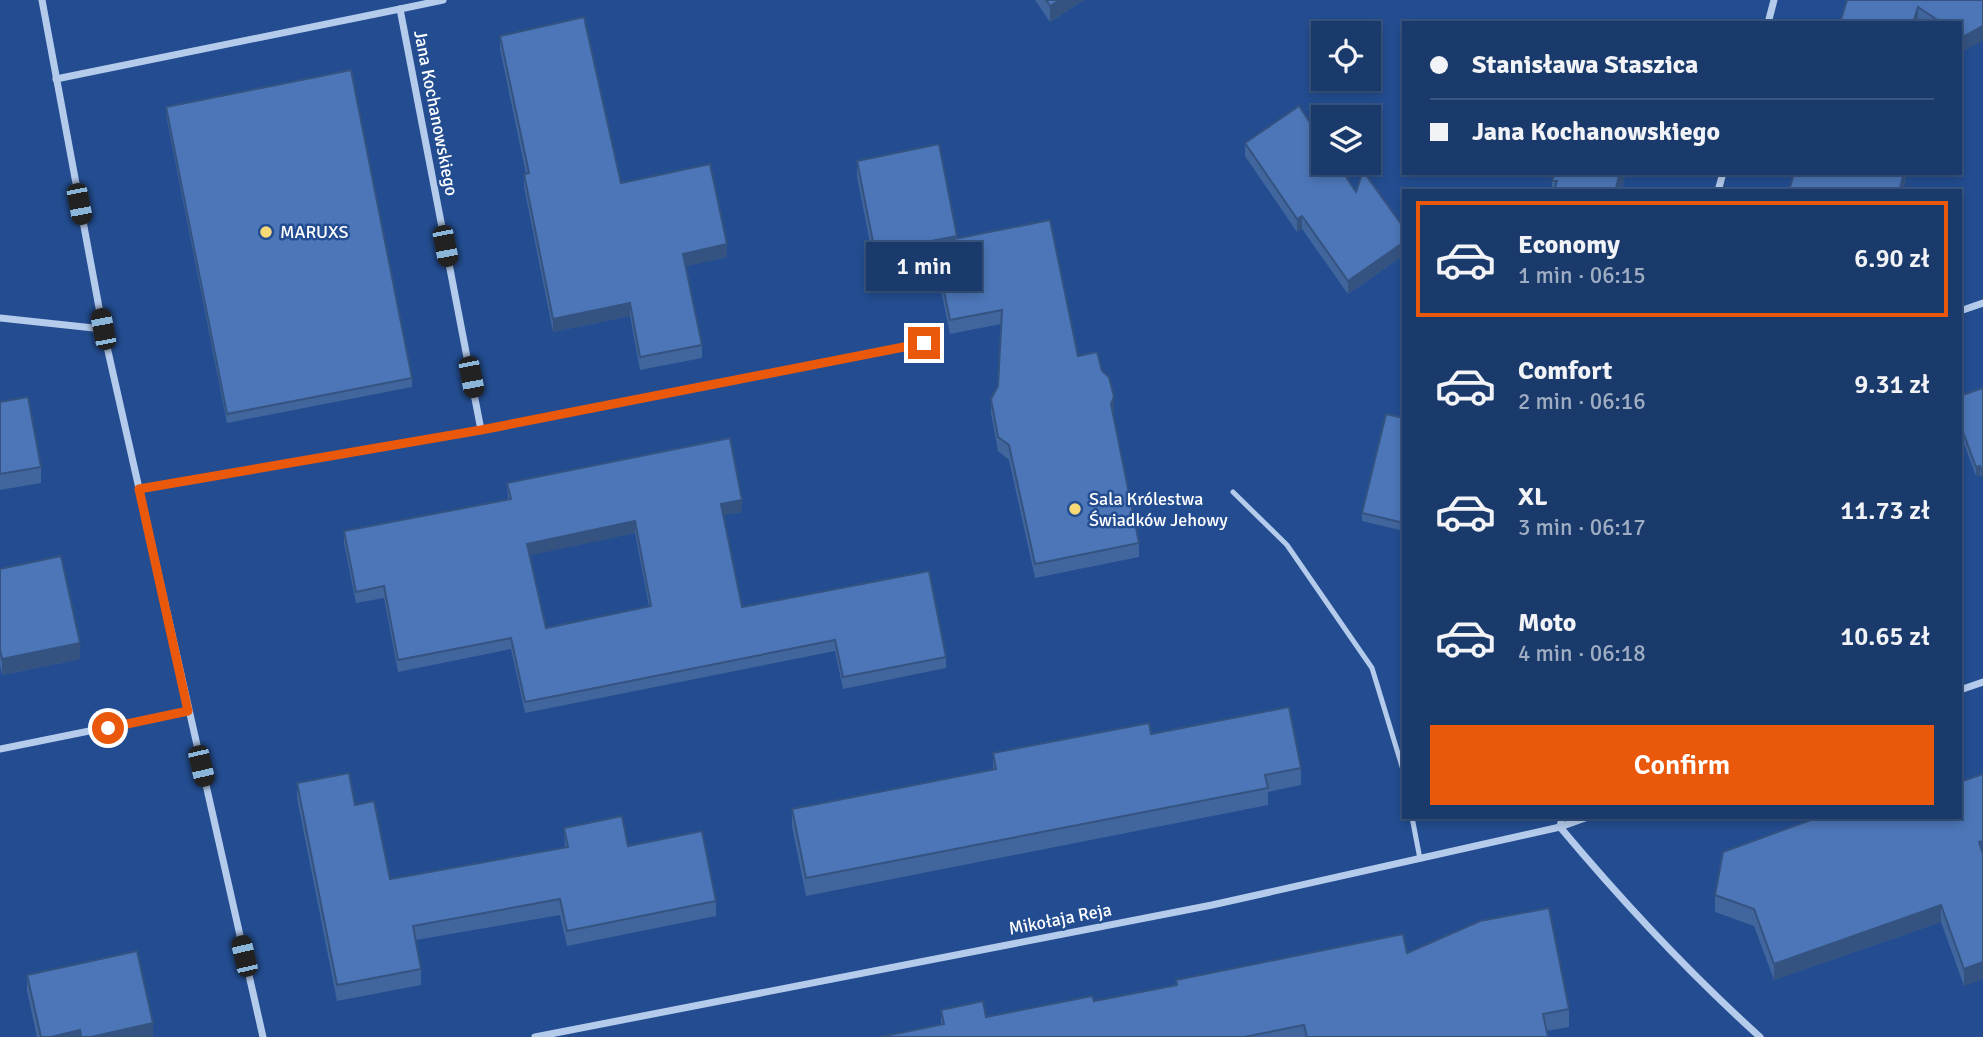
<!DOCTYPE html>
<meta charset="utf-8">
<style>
:root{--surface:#1a3a6c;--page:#274574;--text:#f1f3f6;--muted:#9fadc2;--line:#38547f;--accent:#ea580c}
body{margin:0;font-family:Signika,sans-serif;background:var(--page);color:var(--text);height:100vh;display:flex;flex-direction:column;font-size:26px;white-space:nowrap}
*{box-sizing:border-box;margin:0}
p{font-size:23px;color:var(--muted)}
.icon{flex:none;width:38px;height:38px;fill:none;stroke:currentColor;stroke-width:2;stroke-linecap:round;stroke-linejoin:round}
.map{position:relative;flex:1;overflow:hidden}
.drawer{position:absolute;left:1402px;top:189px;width:560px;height:630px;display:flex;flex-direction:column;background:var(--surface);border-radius:0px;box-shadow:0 4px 10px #0003,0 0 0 2px var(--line)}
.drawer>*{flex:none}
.hud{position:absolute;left:1402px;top:21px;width:560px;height:154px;border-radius:0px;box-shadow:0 4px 10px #0003,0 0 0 2px var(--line);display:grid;align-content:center;height:154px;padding:0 28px;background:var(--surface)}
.controls{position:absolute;left:1311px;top:21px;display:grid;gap:14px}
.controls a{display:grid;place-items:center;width:70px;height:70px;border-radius:0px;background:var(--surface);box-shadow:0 4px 10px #0003,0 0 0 2px var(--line);font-size:35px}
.end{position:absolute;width:32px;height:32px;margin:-16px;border:9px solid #ea580c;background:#fff;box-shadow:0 0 0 4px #fff}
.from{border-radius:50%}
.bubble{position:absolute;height:49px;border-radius:0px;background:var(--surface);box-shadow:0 4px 10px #0003,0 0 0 2px var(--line);font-size:23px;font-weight:600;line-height:49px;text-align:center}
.car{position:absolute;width:21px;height:42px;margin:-21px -10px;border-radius:9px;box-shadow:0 0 5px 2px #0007;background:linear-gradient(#222 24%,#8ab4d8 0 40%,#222 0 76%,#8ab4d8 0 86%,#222 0)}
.hud b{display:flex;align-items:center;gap:24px;height:66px;font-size:26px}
.hud b+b{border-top:2px solid var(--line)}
.hud i{width:18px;height:18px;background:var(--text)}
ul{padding:12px 0 0;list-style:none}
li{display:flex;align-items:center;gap:21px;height:116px;margin:0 14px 10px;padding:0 14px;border:4px solid transparent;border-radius:0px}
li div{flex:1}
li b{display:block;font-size:26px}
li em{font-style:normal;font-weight:600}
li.active{border-color:var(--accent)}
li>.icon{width:63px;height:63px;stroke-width:1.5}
.primary-button{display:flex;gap:14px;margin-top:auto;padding:14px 28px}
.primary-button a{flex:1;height:80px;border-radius:0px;background:var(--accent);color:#fff;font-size:28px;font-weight:600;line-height:80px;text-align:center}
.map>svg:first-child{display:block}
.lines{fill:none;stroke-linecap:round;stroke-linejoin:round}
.service{stroke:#b5cbec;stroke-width:5}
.minor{stroke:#b5cbec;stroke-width:7}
.wall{fill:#41659d;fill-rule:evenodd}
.shaded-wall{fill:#355380}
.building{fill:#4c76b7;stroke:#355380;stroke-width:2;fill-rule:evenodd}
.route{stroke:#ea580c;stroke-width:9}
.poi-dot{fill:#f7d978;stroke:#234d90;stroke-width:2.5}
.labels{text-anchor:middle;stroke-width:5;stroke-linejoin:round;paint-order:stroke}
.street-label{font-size:18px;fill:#fff;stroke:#234d90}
.poi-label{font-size:18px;fill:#fff;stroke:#234d90;text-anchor:start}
</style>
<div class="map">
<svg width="1983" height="1037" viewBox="0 0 1983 1037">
<rect width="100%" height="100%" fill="#234d90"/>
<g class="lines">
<!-- service -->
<g class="service">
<polyline points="1233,492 1287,545 1372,668 1404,773"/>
<polyline points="1412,817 1420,859"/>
</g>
<!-- minor -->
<g class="minor">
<polyline points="42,0 103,329 263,1037"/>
<polyline points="400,9 443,0"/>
<polyline points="1768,23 1774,0"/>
<polyline points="56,79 400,9 481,430 139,489"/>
<polyline points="1718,191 1723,173"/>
<polyline points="1960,311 1983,303"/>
<polyline points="0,318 103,329"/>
<polyline points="481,430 924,343"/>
<polyline points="1960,690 1983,682"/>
<polyline points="0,749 188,711"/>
<path d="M1562 817 1560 827C1622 901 1688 972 1760 1037"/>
<polyline points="535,1037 1212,905 1560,827 1588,817"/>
</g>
</g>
<!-- wall -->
<g class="wall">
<polygon points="1035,0 1084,0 1050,22"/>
<polygon points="1847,0 1983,0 1963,51 1960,49 1960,23 1919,23 1918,22 1918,23 1840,23"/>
<polygon points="500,36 621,183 727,257 686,266 702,345 702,358 640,370 630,316 553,332 524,187 524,174 526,174 500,49"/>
<polygon points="166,107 412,378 412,387 227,423 166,115"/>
<polygon points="1245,143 1356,192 1404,228 1404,255 1348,294 1302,229 1297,232 1245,156"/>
<polygon points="857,161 957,236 957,238 1078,356 1114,411 1113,414 1139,543 1139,557 1035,578 1009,460 998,451 991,413 991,399 998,386 1001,324 950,334 934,256 875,268 857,177"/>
<polygon points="1555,173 1626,173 1621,191 1552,191 1552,181"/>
<polygon points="1983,388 1981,477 1980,475 1976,476 1960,433 1960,396"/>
<polygon points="0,402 41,467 41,483 0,490"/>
<polygon points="1404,418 1404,531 1362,521 1362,513"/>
<path d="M507 483 742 512 723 515 742 607 946 657V668L843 689 835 651 525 713 511 649 398 672 384 598 356 603 344 543V531L508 500ZM635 533 649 606 546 628 529 555Z"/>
<polygon points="0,569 80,659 2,675 0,666"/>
<polygon points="1151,734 1301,768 1301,785 1268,792 1268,805 806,896 792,827 792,809 993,770 993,753"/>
<polygon points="1983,774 1964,986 1941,922 1774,980 1754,926 1715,912 1715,895 1960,817"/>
<polygon points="297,783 355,805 390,879 565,848 564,828 628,846 716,901 716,916 567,946 560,915 416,940 421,969 421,985 337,1001 297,798"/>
<polygon points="1407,953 1569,1009 1569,1027 1546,1031 1548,1037 880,1037 941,1025 941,1010 986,1017 1094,1001 1176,985 1176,980"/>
<polygon points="27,975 153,1037 37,1037 27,991"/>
</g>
<!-- shaded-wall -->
<g class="shaded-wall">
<polygon points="1060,0 1084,0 1050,22 1050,6"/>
<polygon points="1918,7 1918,23 1913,23"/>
<polygon points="1983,26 1983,41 1963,51 1963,37"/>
<polygon points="1620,173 1626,173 1621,191 1615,191"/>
<polygon points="1904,173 1906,173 1906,182 1903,191 1899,191"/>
<polygon points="1302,216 1302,229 1297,232 1297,219"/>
<polygon points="1404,242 1404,255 1348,294 1348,281"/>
<polygon points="727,244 727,257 683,267 683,254"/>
<polygon points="630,303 630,316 553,332 553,319"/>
<polygon points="1114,397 1114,411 1111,418 1111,404"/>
<polygon points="1980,466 1980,475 1976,476 1976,467"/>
<polygon points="1983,468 1983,476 1981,477 1981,469"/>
<polygon points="742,500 742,512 721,516 721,504"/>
<polygon points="635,521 635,533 527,556 527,544"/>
<polygon points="80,643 80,659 2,675 2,659"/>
<polygon points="1983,841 1983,858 1979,842"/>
<polygon points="1941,905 1941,922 1774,980 1774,964"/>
<polygon points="1983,962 1983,979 1964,986 1964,969"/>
<polygon points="153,1023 153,1037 91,1037"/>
<polygon points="80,1030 80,1037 51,1037"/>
</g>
<!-- building -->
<g class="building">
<polygon points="1046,0 1060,0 1050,6"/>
<polygon points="1847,0 1983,0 1983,26 1963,37 1960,35 1960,23 1942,23 1918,7 1913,23 1840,23"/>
<polygon points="584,17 621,183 710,164 727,244 683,254 702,345 640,357 630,303 553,319 524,174 529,173 500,36"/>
<polygon points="351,70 412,378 227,414 166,107"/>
<polygon points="1299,106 1323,142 1323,163 1337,163 1356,192 1363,171 1404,228 1404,242 1348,281 1302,216 1297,219 1245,143"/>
<polygon points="939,144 957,236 875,252 857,161"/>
<polygon points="1555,173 1620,173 1615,191 1554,191 1557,181 1552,181"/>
<polygon points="1794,173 1904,173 1899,191 1789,191"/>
<polygon points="1050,220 1078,356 1097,352 1102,371 1109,377 1114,397 1111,404 1139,543 1035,564 1009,445 998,437 991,399 998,386 1002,310 950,320 934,243"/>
<polygon points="1983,388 1983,468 1981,469 1980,466 1976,467 1960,424 1960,396"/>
<polygon points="28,397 41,467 0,474 0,402"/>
<polygon points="1386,414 1404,418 1404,523 1362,513"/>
<path d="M730 438 742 500 721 504 742 607 929 571 946 657 843 677 835 640 525 702 511 638 398 660 384 586 356 592 344 531 511 499 507 483ZM635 521 651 606 546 628 527 544Z"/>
<polygon points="61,556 80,643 2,659 0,650 0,569"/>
<polygon points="1289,707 1301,768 1265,775 1268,788 806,878 792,809 996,769 993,753 1149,723 1151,734"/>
<polygon points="349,773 355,805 374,801 390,879 568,847 564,828 622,816 628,846 702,831 716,901 567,931 560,899 413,926 421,969 337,985 297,783"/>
<polygon points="1983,774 1983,841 1979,842 1983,854 1983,962 1964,969 1941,905 1774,964 1754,909 1715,895 1723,852 1819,817 1960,817 1960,782"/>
<polygon points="1549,908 1569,1009 1543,1014 1548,1037 1307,1037 1304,1025 1244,1037 880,1037 944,1024 941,1010 983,1001 986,1017 1092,996 1094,1001 1177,985 1176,980 1403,934 1407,953 1480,921"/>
<polygon points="137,951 153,1023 91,1037 81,1037 80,1030 51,1037 41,1037 27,975"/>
</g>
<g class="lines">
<!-- route -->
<polyline class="route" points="108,728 188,711 139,489 481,430 924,343"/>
</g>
<!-- markers -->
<g class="poi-dot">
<circle cx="266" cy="232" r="7"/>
<circle cx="1075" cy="509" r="7"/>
</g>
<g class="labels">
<!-- street labels -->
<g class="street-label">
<text transform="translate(436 113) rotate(79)" y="6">Jana Kochanowskiego</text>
<text transform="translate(1060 919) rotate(-11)" y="6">Mikołaja Reja</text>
</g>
<!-- poi labels -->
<g class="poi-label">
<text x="280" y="238">MARUXS</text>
<text x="1089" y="505">Sala Królestwa<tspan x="1089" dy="21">Świadków Jehowy</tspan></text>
</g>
</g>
</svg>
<div class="controls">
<a><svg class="icon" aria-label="locate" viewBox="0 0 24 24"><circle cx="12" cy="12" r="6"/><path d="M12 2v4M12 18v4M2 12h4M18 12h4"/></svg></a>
<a><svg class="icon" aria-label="layers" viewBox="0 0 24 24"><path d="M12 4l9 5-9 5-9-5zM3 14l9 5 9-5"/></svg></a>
</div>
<i class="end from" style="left:108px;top:728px"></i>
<i class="end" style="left:924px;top:343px"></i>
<div class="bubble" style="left:866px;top:242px;width:116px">1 min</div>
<i class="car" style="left:79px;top:204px;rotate:169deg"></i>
<i class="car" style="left:445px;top:246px;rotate:169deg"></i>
<i class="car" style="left:103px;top:329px;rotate:349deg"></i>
<i class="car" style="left:471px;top:377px;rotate:169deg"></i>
<i class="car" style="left:201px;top:766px;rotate:167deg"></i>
<i class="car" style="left:244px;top:956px;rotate:347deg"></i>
<div class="hud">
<b><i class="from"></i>Stanisława Staszica</b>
<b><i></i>Jana Kochanowskiego</b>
</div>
<section class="drawer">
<ul>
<li class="active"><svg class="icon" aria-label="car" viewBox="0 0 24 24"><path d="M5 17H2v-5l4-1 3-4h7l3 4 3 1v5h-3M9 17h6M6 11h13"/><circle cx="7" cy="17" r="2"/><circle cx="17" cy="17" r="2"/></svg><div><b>Economy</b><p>1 min · 06:15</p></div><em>6.90 zł</em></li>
<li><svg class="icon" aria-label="car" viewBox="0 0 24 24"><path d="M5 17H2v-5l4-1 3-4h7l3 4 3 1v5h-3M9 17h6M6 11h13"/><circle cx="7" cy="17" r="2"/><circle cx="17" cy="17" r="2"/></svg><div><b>Comfort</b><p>2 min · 06:16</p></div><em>9.31 zł</em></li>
<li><svg class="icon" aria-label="car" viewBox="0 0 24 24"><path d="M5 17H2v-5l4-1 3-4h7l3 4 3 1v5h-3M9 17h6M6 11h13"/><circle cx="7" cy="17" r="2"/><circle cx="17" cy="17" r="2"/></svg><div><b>XL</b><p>3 min · 06:17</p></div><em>11.73 zł</em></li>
<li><svg class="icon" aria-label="car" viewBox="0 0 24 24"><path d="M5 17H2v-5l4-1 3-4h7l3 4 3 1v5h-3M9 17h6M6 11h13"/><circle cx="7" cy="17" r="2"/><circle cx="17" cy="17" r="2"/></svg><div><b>Moto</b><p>4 min · 06:18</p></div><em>10.65 zł</em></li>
</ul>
<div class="primary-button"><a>Confirm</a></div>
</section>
</div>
